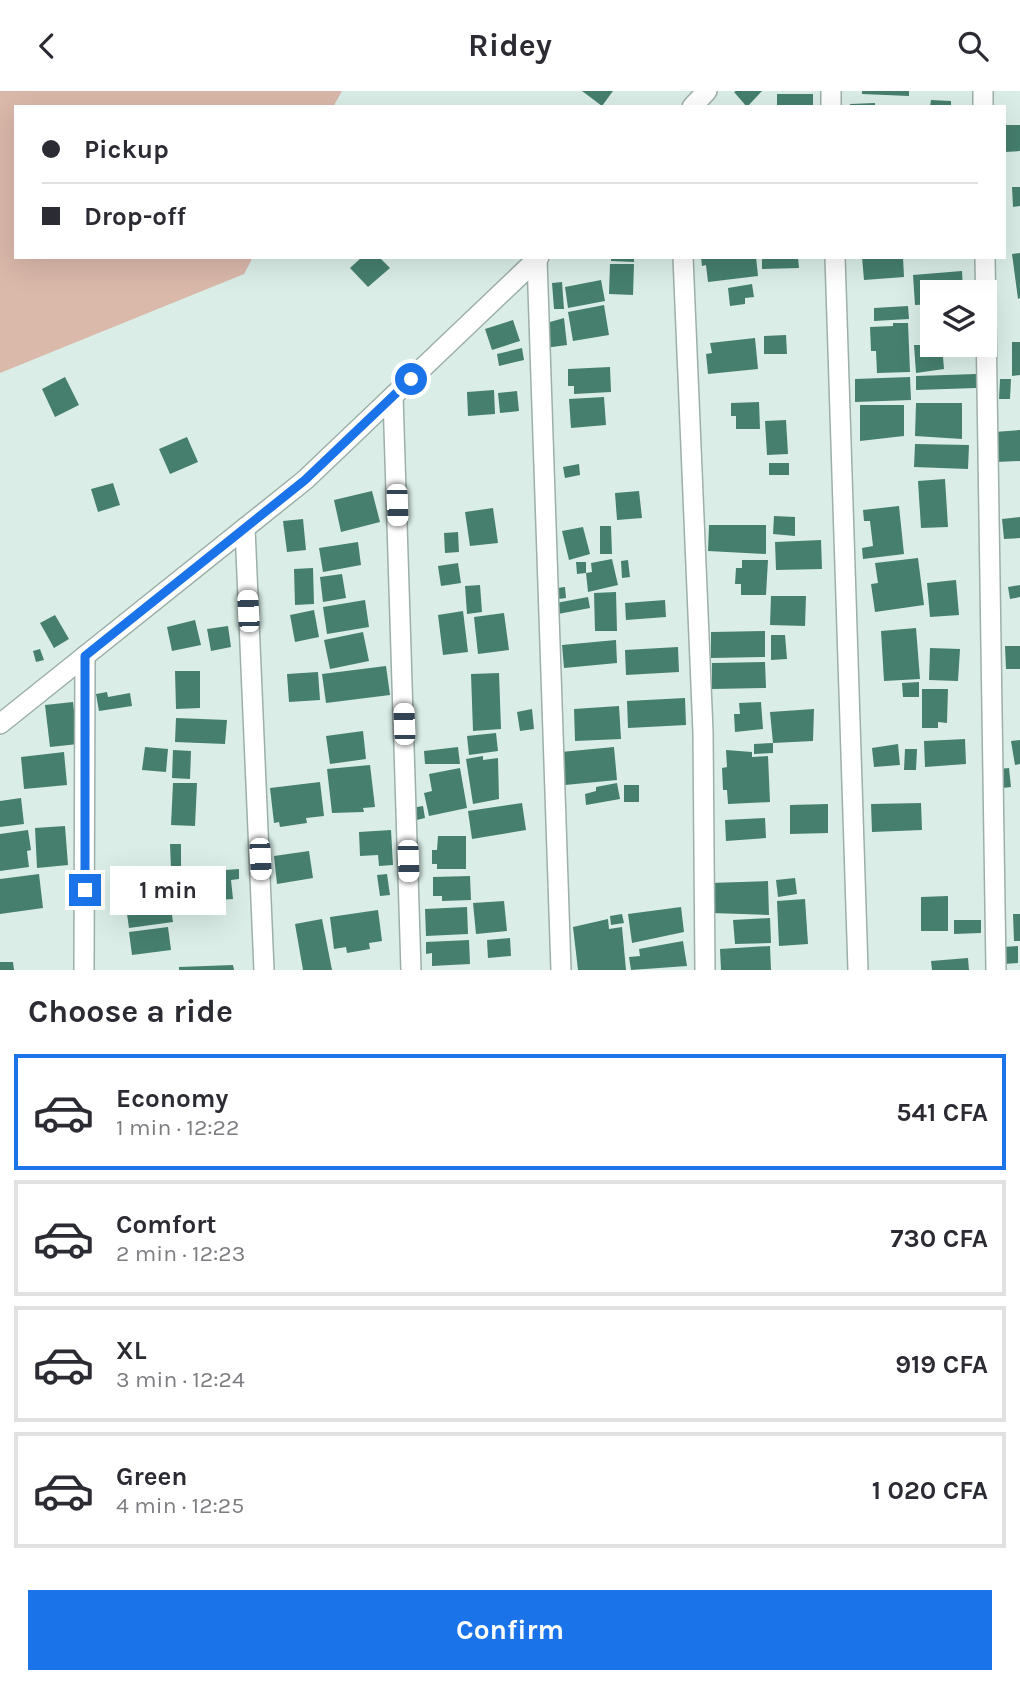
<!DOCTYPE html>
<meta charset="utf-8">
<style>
:root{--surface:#fff;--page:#f7f7f7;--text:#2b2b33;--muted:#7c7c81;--line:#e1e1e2;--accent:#1a73e8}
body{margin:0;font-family:Karla,sans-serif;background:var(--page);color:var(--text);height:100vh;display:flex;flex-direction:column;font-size:26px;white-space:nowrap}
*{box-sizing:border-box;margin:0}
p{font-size:23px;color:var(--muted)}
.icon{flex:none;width:38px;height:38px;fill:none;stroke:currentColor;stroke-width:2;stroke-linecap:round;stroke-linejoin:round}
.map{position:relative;height:879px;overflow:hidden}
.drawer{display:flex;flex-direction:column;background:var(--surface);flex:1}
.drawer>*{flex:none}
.hud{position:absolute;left:14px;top:14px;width:992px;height:154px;border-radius:0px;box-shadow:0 7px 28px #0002;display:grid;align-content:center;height:154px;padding:0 28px;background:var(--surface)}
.buttons{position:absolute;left:920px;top:189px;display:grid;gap:14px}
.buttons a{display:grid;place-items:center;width:77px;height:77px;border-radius:0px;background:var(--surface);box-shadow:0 7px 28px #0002;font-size:35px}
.end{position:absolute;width:32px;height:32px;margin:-16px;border:9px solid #1a73e8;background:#fff;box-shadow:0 0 0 4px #fff}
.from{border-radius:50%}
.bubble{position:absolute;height:49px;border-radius:0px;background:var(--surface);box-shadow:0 7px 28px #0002;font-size:23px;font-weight:700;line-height:49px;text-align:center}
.car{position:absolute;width:21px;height:42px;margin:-21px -10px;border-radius:9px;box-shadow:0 0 5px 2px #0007;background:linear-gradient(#fff 24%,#345 0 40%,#fff 0 76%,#345 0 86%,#fff 0)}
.hud b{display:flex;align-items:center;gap:24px;height:66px;font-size:26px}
.hud b+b{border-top:2px solid var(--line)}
.hud i{width:18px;height:18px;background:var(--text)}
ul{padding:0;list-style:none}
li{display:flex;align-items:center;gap:21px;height:116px;margin:0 14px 10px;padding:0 14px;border:4px solid var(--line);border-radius:0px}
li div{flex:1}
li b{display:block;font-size:26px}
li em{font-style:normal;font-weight:700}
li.active{border-color:var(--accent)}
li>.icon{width:63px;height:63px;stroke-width:1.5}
h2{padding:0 28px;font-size:32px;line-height:84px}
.primary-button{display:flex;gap:14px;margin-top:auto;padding:14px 28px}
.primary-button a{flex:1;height:80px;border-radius:0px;background:var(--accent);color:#fff;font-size:28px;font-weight:700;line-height:80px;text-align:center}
header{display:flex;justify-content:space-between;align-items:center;height:91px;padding:0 28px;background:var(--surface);font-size:32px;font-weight:700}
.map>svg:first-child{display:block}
.green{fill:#dab8aa}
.building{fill:#467f6e}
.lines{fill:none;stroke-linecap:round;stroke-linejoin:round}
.minor-casing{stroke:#9dafa9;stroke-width:22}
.minor{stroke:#fff;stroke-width:19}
.route{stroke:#1a73e8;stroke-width:9}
</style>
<header><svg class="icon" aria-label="back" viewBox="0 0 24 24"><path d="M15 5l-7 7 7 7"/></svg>Ridey<svg class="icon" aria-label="search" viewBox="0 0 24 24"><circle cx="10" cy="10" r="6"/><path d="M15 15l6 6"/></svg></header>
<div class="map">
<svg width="1020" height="879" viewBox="0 0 1020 879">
<rect width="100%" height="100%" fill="#daeee7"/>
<!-- green -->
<polygon class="green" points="0,0 342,0 333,16 16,16 16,166 253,166 244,183 0,282"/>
<!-- building -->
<g class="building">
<polygon points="582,0 613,0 602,15"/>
<polygon points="762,0 747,16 734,1 736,0"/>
<polygon points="862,0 909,0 909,5 862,3"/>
<rect x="777" y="3" width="36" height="13"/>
<polygon points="931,9 951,10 951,16 930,16"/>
<polygon points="875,12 875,16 850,16 850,13"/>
<polygon points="1005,34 1020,34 1020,60 1005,61"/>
<polygon points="1012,96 1020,96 1020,115 1013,116"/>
<polygon points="1020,162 1020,207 1018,208 1012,163"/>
<polygon points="362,166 379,166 390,177 368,196 350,177"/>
<polygon points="611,166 634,166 634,171 611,170"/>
<polygon points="701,166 756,166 758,185 708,191 706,174 702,175"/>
<polygon points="762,166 798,166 799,177 762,178"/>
<polygon points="862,166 903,166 904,186 864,189"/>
<polygon points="610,173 634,173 633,204 609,203"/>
<polygon points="962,180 963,199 933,201 933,213 915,214 913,184"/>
<polygon points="601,189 605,210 568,217 565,196"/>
<polygon points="562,191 564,218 554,218 552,192"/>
<polygon points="752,193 754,206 745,207 745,213 730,215 728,197"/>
<polygon points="604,214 609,244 573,250 568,221"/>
<polygon points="908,215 909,228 874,230 874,217"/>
<polygon points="564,227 567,254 545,257 543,233"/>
<polygon points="513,229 520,250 492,259 485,238"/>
<polygon points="893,232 908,232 910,281 877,282 876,260 871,260 870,236 893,235"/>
<polygon points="786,244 787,263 764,263 764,245"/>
<polygon points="755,247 758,278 708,283 706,263 712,262 710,252"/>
<polygon points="1012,251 1020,251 1020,284 1012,285"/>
<polygon points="914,254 942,254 944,278 916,282"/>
<polygon points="522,257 524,269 499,275 497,263"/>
<polygon points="610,276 611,301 574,303 574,295 568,295 568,278"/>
<polygon points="976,283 976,297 916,299 916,285"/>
<polygon points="65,286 79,314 55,326 42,298"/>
<polygon points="910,286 911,309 855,311 855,288"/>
<polygon points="1000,288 1011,288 1010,308 999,308"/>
<polygon points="494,299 495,323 468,325 467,301"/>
<polygon points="517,300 519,320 500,322 498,302"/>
<polygon points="604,306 606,334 571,337 569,308"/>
<polygon points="759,311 760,338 736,338 736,325 731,325 731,312"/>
<polygon points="916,312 962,312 962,348 915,345"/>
<polygon points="860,314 904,314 904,345 860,350"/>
<polygon points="786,329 788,363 767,364 765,330"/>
<polygon points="1020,339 1020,370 996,371 994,341"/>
<polygon points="187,346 198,371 170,383 159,358"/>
<polygon points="915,353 969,354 968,378 914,376"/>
<rect x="769" y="372" width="20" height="12"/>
<polygon points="579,373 580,384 565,387 563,376"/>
<polygon points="945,388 948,436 921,437 918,390"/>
<polygon points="113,392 120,414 98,421 91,398"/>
<polygon points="372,400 380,431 341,441 334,409"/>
<polygon points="639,400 642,427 617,429 615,402"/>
<polygon points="899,415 904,463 863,468 862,457 873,455 870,430 864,430 863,419"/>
<polygon points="493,417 498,452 470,455 465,421"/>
<polygon points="774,425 795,426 795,445 773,443"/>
<polygon points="1020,426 1020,447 1004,448 1002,428"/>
<polygon points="303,428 306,459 287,461 283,430"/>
<polygon points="709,434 766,434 766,463 708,460"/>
<polygon points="600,435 611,435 612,463 600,463"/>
<polygon points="583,436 590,463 569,469 562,440"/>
<polygon points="458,441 459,461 445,462 444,442"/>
<polygon points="821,449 822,478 776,479 775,451"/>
<polygon points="358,451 361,474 323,481 319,457"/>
<polygon points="918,467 924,514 875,521 871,493 878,492 875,472"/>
<polygon points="612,468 618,494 588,501 586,482 577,483 576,471 586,471 586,482 592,481 591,472"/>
<polygon points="628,469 630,486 622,487 621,470"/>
<polygon points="742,469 768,469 766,504 741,504 741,493 735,493 736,477 742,477"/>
<polygon points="458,472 461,492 441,495 438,475"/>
<polygon points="313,477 314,513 295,514 294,478"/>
<polygon points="342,483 346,507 323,511 320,486"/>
<polygon points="956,489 959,524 930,526 927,492"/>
<polygon points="480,494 482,521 467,523 465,495"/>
<polygon points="1020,494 1020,506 1010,508 1008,496"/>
<polygon points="565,496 566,507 551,509 549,498"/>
<polygon points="616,501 617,540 595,540 594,502"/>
<polygon points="771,505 806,505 805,535 770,534"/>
<polygon points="588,506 590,517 558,523 556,512"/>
<polygon points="365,509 369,536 327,543 323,516"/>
<polygon points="665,509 666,526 626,529 625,512"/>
<polygon points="314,519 319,546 295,551 290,524"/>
<polygon points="463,520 468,561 443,564 438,524"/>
<polygon points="504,522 509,559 478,563 474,526"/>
<polygon points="55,524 69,548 54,557 40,532"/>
<polygon points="195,529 201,554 172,560 167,536"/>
<polygon points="228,535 231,556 211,560 207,538"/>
<polygon points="916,537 920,588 884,590 881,540"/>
<polygon points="765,540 765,566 711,567 711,541"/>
<polygon points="363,541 369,570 330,578 324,549"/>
<polygon points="771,544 785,544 787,568 771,569"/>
<polygon points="616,549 617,572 564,577 562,554"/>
<polygon points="1005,555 1020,555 1020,578 1006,578"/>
<polygon points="678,556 679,581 626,584 625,559"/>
<polygon points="930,557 960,558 958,590 929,589"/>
<polygon points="40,558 44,569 36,571 33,560"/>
<polygon points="765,571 766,597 712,598 712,572"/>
<polygon points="386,575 390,604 326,612 322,583"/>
<polygon points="175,580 200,580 200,617 176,618"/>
<polygon points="318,581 320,609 289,611 287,583"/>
<polygon points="499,582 501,638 473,640 471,583"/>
<polygon points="919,591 919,606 903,606 902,592"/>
<polygon points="922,598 948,598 947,632 938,631 938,637 922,637"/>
<polygon points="107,601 108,606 130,602 132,615 99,620 96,603"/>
<polygon points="685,607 686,634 628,637 627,610"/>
<polygon points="73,611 78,653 50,656 45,614"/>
<polygon points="761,611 763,638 735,641 734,623 740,623 739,612"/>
<polygon points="619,615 621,648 575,650 574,618"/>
<polygon points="532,618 534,638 520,640 517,621"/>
<polygon points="814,618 813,650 773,652 773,662 754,663 754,653 773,652 770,621"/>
<polygon points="176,627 227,629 225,653 175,651"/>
<polygon points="363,640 366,668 330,673 326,645"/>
<polygon points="496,642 498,660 469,664 467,645"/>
<polygon points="965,648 966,673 925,676 924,650"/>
<polygon points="1020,649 1020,673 1015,674 1011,650"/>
<polygon points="898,653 900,674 874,676 872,657"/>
<polygon points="145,656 168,658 166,681 142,679"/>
<polygon points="458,656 460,673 425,673 424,660"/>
<polygon points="614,656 617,689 565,694 561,661"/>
<polygon points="905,658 917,658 916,679 904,679"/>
<polygon points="173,659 191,660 190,688 172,687"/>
<polygon points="726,659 752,661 752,666 768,665 770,711 728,713 727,699 723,699 722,677 727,676"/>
<polygon points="64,661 67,694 24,698 21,666"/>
<polygon points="483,665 483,669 498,667 499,708 473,713 466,668"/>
<polygon points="370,674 375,716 363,717 364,721 332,722 327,678"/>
<polygon points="460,677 467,717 429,725 424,702 432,700 429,683"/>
<polygon points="1009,677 1011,696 1002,697 1000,678"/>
<polygon points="320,691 324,725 306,727 307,732 280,736 279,731 274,732 270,697"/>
<polygon points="173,692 197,692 195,735 171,734"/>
<polygon points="617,692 620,708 586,714 585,703 596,700 596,696"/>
<rect x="624" y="694" width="15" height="17"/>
<polygon points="21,707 24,733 0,736 0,710"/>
<polygon points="522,712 526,739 472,748 468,720"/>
<polygon points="921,712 922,739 872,741 871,713"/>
<polygon points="828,713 828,742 790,743 790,714"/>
<polygon points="423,715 425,727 413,730 411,717"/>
<polygon points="765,727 766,747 726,750 725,729"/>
<polygon points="65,735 68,774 37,777 35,737"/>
<polygon points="28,739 31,759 27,760 29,776 0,780 0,743"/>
<polygon points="391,739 393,774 379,775 378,764 360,765 359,741"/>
<polygon points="438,745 466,745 466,778 437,778 437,773 432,773 432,759 437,759"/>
<polygon points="170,753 181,753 181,778 171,778"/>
<polygon points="309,760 313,787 277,793 274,765"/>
<polygon points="239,778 239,788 231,789 233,808 174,812 172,783"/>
<polygon points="39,783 43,817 0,823 0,788"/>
<polygon points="387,783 390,804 380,805 377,784"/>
<polygon points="166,784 173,831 129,837 125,809 134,808 131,788"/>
<polygon points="470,785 471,809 442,810 442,805 433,805 433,786"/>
<polygon points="795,787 797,803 778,806 776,789"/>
<polygon points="768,790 769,824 711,822 710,792"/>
<polygon points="948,805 948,840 921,840 921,806"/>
<polygon points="805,808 808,853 779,855 777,810"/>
<polygon points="504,810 507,840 476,843 473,812"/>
<polygon points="467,816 468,843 426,845 425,818"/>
<polygon points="681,816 684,841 632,852 628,823"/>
<polygon points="378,819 382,850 369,852 370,858 347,862 346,856 334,858 330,826"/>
<polygon points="622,823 624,832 611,834 610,825"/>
<polygon points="1013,823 1020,823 1020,850 1014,850"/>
<polygon points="770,827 771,852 735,853 733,829"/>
<polygon points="322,828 332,879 303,879 295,833"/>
<polygon points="608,828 609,838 622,836 626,879 578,879 573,836"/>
<polygon points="954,829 981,829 981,842 954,843"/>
<polygon points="168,836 171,859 132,864 129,841"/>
<polygon points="510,847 511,865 488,867 487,849"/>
<polygon points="469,849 470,873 432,875 432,862 426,863 426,851"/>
<polygon points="683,850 687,875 631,879 629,866 640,865 639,858"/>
<polygon points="770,855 771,879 721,879 720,858"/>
<polygon points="1018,855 1018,872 1004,873 1003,856"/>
<polygon points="968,867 969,879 932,879 931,870"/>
<polygon points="0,871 13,871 14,879 0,879"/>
<polygon points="233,874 234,879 179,879 179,876"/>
</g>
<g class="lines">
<!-- minor casing -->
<g class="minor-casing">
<g id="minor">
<polyline points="831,0 831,16"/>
<polyline points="983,0 983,16"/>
<polyline points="692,16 707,0"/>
<polyline points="683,166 703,641 705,879"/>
<polyline points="835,166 858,879"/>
<polyline points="985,166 996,879"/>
<polyline points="537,168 561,879"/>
<polyline points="393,305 411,879"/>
<polyline points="245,437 264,879"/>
<polyline points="0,633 305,389 539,166"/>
<polyline points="84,879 85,565"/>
</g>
</g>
<!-- minor -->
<use href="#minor" class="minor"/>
</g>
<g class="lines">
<!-- route -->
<polyline class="route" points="85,799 85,565 305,389 411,288"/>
</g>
</svg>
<div class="buttons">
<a><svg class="icon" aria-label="layers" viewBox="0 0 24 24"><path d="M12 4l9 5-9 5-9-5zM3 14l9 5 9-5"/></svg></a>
</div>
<i class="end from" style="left:411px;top:288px"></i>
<i class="end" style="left:85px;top:799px"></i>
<div class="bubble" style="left:110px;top:775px;width:116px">1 min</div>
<i class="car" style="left:397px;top:414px;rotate:178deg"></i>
<i class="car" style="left:248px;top:520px;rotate:357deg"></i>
<i class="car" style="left:404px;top:633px;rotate:358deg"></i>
<i class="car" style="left:260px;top:768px;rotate:177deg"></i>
<i class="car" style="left:408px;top:770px;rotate:178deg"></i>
<div class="hud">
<b><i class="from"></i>Pickup</b>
<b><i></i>Drop-off</b>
</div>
</div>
<section class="drawer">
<h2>Choose a ride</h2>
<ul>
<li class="active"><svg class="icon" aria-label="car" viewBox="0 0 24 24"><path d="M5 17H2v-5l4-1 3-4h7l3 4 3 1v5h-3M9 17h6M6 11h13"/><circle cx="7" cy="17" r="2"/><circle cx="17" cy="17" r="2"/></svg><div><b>Economy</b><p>1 min · 12:22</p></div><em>541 CFA</em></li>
<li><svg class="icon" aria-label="car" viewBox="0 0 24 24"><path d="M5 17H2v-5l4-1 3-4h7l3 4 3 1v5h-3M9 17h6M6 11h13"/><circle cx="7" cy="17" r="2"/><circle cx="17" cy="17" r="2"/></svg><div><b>Comfort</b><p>2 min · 12:23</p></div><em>730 CFA</em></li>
<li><svg class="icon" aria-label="car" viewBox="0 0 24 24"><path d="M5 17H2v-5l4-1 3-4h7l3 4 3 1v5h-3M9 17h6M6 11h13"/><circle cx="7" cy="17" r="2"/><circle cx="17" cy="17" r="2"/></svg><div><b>XL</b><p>3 min · 12:24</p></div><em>919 CFA</em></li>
<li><svg class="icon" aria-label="car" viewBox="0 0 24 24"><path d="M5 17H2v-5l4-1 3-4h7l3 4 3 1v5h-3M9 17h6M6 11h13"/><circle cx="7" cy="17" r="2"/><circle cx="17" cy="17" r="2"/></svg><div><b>Green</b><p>4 min · 12:25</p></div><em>1 020 CFA</em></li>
</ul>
<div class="primary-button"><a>Confirm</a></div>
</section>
